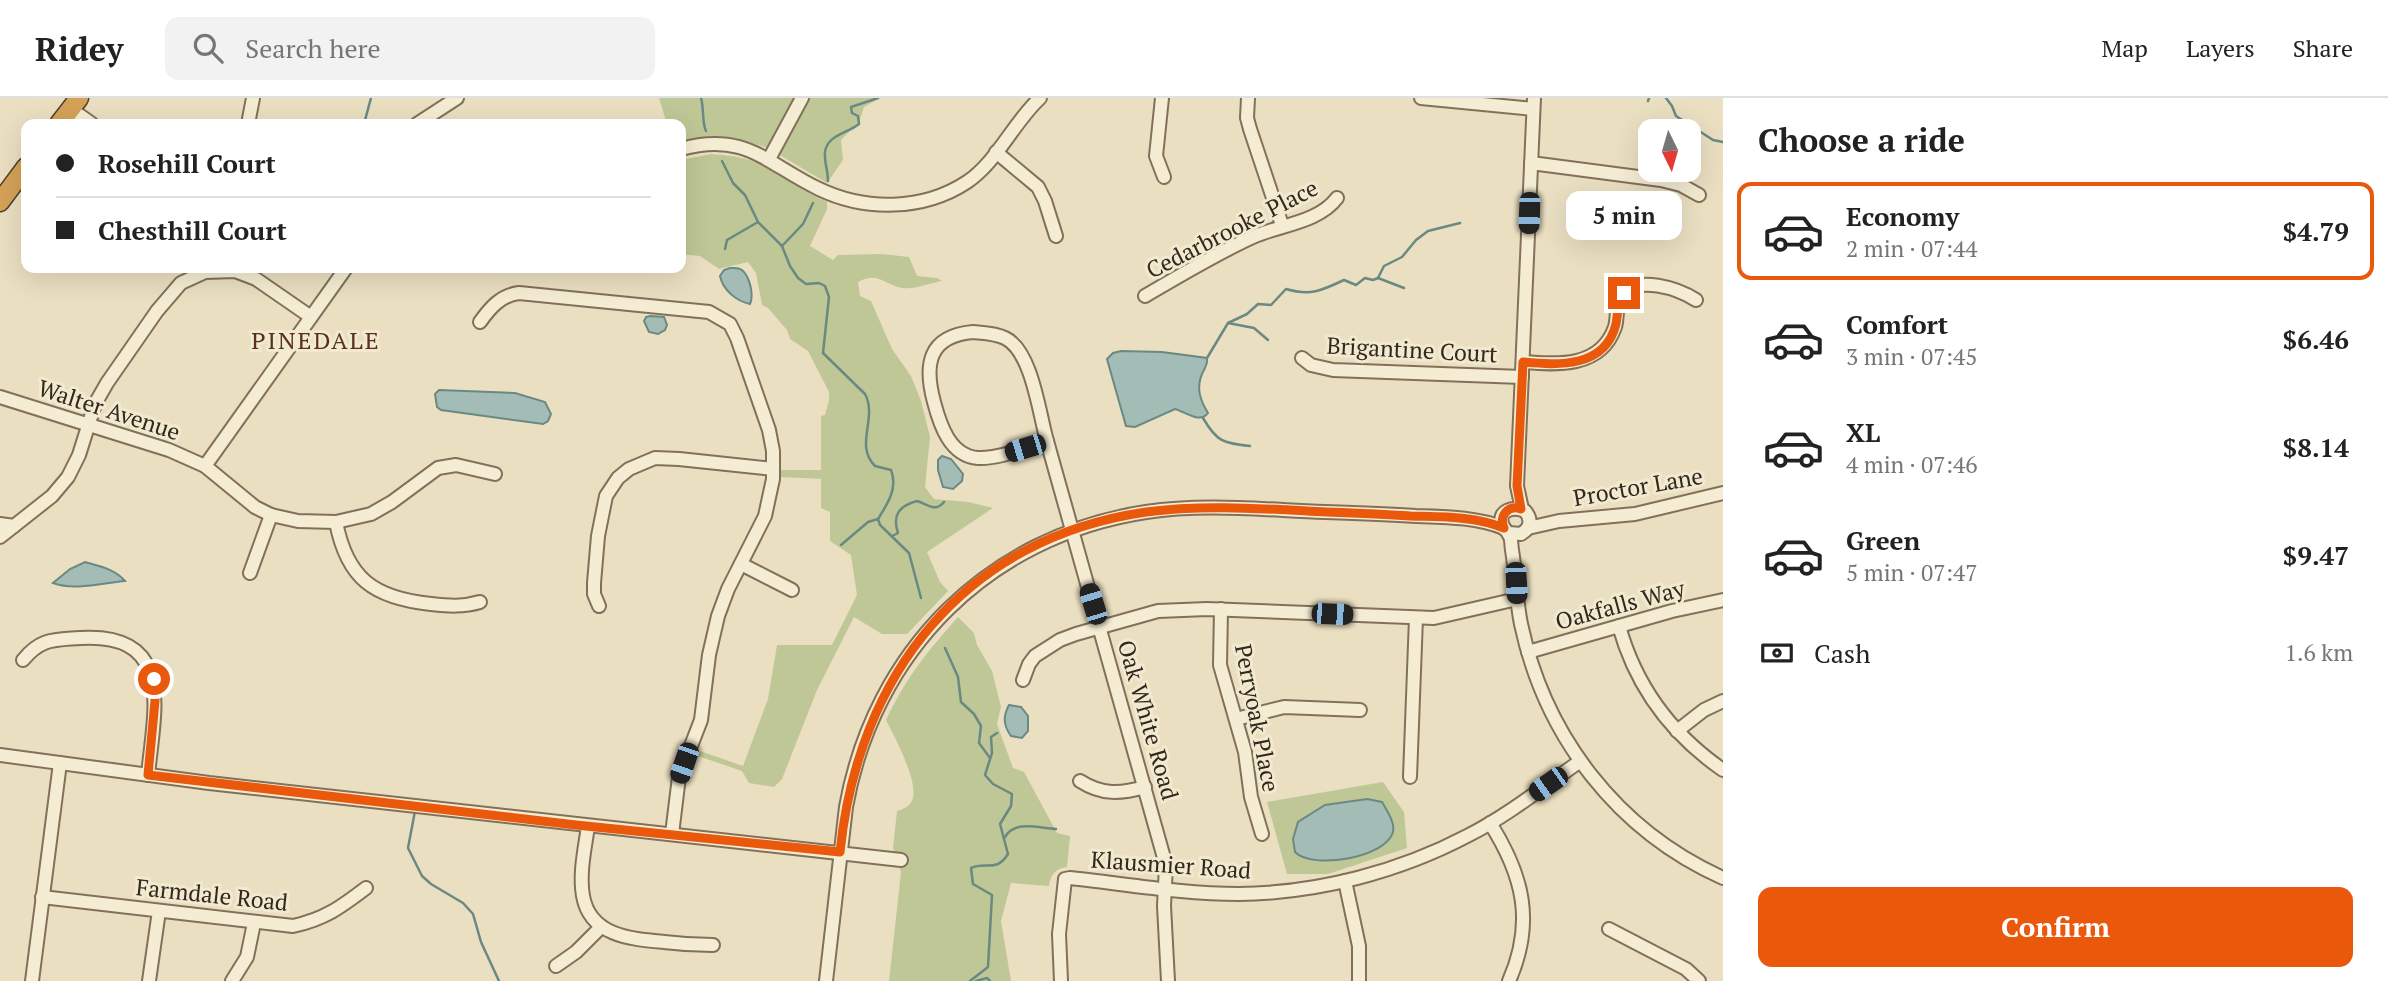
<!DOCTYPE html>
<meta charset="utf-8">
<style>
:root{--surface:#fff;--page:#f2f2f2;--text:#222;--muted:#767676;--line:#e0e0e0;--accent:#ea580c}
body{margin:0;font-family:"PT Serif",serif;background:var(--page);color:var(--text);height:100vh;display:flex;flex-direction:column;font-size:26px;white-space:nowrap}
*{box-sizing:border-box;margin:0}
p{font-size:23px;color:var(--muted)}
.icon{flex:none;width:38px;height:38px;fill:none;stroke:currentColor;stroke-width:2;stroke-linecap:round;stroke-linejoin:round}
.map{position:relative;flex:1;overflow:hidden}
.details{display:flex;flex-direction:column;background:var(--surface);width:665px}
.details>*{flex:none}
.banner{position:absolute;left:21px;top:21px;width:665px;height:154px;border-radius:14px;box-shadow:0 7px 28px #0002;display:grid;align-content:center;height:154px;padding:0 35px;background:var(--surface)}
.needle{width:46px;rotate:175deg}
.buttons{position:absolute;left:1638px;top:21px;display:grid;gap:14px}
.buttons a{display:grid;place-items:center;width:63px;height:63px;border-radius:14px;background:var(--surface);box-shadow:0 7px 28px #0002;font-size:35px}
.end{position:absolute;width:32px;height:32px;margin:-16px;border:9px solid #ea580c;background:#fff;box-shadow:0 0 0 4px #fff}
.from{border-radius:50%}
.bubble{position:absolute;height:49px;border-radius:14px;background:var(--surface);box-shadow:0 7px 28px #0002;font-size:23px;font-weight:600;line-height:49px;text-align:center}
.car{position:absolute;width:21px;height:42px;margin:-21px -10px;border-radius:9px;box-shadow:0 0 5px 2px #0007;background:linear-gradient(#222 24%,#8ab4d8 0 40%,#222 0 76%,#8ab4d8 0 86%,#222 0)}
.banner b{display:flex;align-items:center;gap:24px;height:66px;font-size:26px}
.banner b+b{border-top:2px solid var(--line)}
.banner i{width:18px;height:18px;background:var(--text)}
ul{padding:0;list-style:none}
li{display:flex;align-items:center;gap:21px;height:98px;margin:0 14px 10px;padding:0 21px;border:4px solid transparent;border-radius:14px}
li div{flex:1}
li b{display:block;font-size:26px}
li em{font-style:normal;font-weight:600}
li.on{border-color:var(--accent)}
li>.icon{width:63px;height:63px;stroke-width:1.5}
h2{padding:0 35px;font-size:32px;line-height:84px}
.pay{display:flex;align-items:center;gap:18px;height:77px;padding:0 35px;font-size:26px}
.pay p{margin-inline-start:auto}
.button{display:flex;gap:14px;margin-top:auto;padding:14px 35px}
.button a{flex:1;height:80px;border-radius:14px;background:var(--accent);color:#fff;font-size:28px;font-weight:600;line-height:80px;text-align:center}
header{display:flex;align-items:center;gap:42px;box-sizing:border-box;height:98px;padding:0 35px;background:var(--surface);border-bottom:2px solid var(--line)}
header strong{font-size:33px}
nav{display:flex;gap:38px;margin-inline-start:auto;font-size:24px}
.search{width:490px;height:63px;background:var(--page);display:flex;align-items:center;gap:18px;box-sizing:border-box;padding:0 24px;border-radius:14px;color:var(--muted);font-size:26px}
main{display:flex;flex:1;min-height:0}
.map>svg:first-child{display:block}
.green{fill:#bfc796}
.water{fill:#a3bdb6;stroke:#6b8983;stroke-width:2}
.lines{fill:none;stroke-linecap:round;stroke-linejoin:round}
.stream{stroke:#6b8983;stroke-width:2.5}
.minor-casing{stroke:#82715a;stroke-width:16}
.highway-casing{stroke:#503f2e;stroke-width:21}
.minor{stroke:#f5edd3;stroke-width:12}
.highway{stroke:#d4a257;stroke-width:18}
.route{stroke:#ea580c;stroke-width:9}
.labels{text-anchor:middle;stroke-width:6;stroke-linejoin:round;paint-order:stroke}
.street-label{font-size:23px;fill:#33281d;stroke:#f2ead0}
.neighbourhood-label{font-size:24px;letter-spacing:2px;fill:#5c2f20;stroke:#f2ead0}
</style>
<header>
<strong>Ridey</strong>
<div class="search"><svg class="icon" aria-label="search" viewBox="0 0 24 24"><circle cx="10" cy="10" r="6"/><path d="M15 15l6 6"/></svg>Search here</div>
<nav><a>Map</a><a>Layers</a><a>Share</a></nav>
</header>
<main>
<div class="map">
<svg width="1723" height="883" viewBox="0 0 1723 883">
<rect width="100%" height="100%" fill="#eadfc1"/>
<!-- green -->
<g class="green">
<path d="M659 0H798L770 51C735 39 719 34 681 43V26H667Z"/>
<polygon points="808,0 880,0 864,9 859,24 841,42 843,62 827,85 778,56"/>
<path d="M711 56C724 57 737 58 749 62 773 70 801 93 827 104V111L810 148 833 162 838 157 882 156 909 159 917 178 937 180 942 183C930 185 913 192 902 190 883 186 878 173 858 184L860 198 871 203 892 251 911 278 921 303 930 339 925 389 934 401 968 404 993 410 927 454 940 484 948 493 907 536H882L854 519 817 592 782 681 774 689 749 685 742 673 698 658 700 653 743 668 768 601 777 547H832L857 497 851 457 830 443V414L821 410V381L780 379 781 372H821V318L825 317 829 302V294L808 253 790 241 787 232 768 210 762 207 756 175 748 164 719 171 700 158 681 156V129L685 104 681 62Z"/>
<path d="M958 519 974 535 977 547 992 573 1001 609 997 626 1013 670 1024 674 1057 735 1070 738 1067 769C1056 770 1050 777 1049 788L1011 785 1001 823 1011 883H889L901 774 893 750 897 713C904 711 911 708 913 700 917 680 895 640 886 622 907 578 927 554 958 519Z"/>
<polygon points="1383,684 1404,714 1407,750 1328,776 1287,776 1267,704"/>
</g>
<!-- water -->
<g class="water">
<path d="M730 170C734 170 738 169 742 172 750 179 754 197 750 206 736 203 723 192 720 178L724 172Z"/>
<polygon points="650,218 664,219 667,227 665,232 658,236 649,234 644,223 646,219"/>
<path d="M1121 253 1162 254 1207 260C1208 267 1205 269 1202 276 1196 290 1200 302 1208 315 1200 326 1186 314 1175 311L1135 329 1126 328 1107 261 1113 255Z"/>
<polygon points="439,292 515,295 545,304 551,316 548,323 543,326 441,312 437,309 435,296"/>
<polygon points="942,358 951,361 963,376 962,383 953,391 943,389 938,372 938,362"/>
<path d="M85 464C99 468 115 471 125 483 103 485 74 493 53 485L70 471Z"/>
<path d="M1009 607 1021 609 1028 618V633L1022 640 1011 638C1003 627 1003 618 1009 607Z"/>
<path d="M1367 701 1382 704C1387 713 1395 724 1393 734 1386 760 1312 772 1295 754L1293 741 1298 724 1325 707Z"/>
</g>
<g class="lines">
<!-- stream -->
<g class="stream">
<path d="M701 0C704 10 702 26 706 33"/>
<polyline points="1666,0 1672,8 1676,18 1713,42 1723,44"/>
<polyline points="1648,3 1649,0"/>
<polyline points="364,26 371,0"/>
<path d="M722 63 733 85 745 97 758 124 782 148 790 168 798 180 806 186 819 185 825 188 829 199 823 255 865 296C878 320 854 347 875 368L891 372C898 390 888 405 878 421L868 424 841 447"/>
<path d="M828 83C828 73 824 63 825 54 827 37 848 35 859 26L858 18 852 15 851 9 878 0"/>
<polyline points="782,148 803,126 813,105"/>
<polyline points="725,151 727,142 758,124"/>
<polyline points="1378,180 1384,168 1402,159 1416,142 1428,133 1460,125"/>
<polyline points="1228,225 1254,230 1268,242"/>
<path d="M1207 260 1228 225 1247 216 1258 206 1271 207 1286 191C1310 198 1321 193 1344 182L1356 187 1365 180 1373 182 1378 180 1404 190"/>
<path d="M1203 320C1217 344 1223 345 1250 348"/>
<polyline points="878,421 880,427 909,455 921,500"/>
<path d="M892 438 898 435C892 417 899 408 917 403 928 406 935 415 944 404"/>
<polyline points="945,550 958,579 961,604 974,616 981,628 979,645 990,660"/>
<polyline points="415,713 408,750 422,778 431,786 463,805 473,816 481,844 499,883"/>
<path d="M1005 739C1015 722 1038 730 1056 731"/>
<path d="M970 883 988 869 992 797 973 786 971 770C986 763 996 775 1008 756L1000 726 1011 708 1012 696 993 686 985 677 992 655 991 639 997 635"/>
<polyline points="976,883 987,880 990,883"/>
</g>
<!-- minor casing -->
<g class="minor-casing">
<g id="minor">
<polyline points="1162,0 1156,58 1164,79"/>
<polyline points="1248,0 1247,20 1250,31 1282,127"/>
<polyline points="1421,0 1533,11"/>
<polyline points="71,11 92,26"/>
<polyline points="248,26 253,0"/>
<polyline points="417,26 457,0"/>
<path d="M681 51C745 33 767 66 819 91 865 113 923 113 967 84 997 64 1013 25 1040 0"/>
<polyline points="996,54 1038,89 1045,103 1056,138"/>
<polyline points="769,61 802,0"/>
<polyline points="1531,65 1661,82 1681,87 1699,97"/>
<path d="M1145 198C1181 177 1217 155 1255 138 1281 127 1319 124 1337 100"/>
<path d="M480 224C490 210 501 197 519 195L709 214 730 226 737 240 769 332 773 353V381L765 418 728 491 718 518 709 557 701 622 679 679 672 736"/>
<path d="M973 234C984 235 995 235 1005 240 1032 253 1039 315 1047 343 1026 349 1000 361 978 360 950 358 940 327 934 304 924 267 928 238 973 234Z"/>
<polyline points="1302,260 1311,267 1333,272 1522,279"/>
<path d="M1523 264C1557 267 1601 270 1615 229 1618 219 1615 207 1622 198 1636 176 1679 191 1696 202"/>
<polyline points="0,299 169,352 205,368 255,409 271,417 298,423 336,424 371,416 392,404 438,370 456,367 495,376"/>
<polyline points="1047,343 1166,767 1164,808 1168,883"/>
<polyline points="205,368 346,170"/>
<polyline points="1522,411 1517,388 1534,0"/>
<path d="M336 424C347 481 374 500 431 506 449 508 463 509 480 504"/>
<polyline points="0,426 14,428 0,439"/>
<polyline points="14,428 52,398 68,379 79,357 95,306 107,285 157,213 181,185 205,174 235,173 256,181 311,219"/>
<polyline points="1528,430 1559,423 1635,416 1723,395"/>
<path d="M1509 435 1521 436C1531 430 1532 421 1525 413 1514 408 1496 412 1503 428 1506 435 1506 430 1509 437 1512 441 1511 447 1512 452 1516 477 1516 502 1521 526 1545 639 1618 733 1723 780"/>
<polyline points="741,466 792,492"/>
<polyline points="250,475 271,417"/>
<polyline points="599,508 594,496 594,485 598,438 606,398 618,380 629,371 655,360 679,361 773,371"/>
<polyline points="1221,511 1220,567 1245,654 1251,699 1262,736"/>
<path d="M1619 528C1636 589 1671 636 1723 672"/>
<polyline points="1528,554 1672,513 1723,502"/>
<path d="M23 562C41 540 54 542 80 540 176 534 154 613 148 677"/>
<polyline points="1023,582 1029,566 1035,558 1060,542 1076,536 1158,513 1207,511 1434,520 1517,501"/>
<polyline points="1236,621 1284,609 1360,612"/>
<polyline points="1677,633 1704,612 1723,603"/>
<polyline points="0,657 209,685 901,762"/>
<polyline points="1410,679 1416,520"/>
<path d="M1080 683C1102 697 1120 696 1145 689"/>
<path d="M1490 725C1523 777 1535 824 1509 883"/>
<path d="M588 728C585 750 579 775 583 798 590 838 631 841 664 844 680 846 696 847 713 847"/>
<polyline points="1345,783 1359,848 1359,883"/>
<path d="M42 799 293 828C325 821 341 809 366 790"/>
<polyline points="1609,831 1686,871 1699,883"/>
<polyline points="556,868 576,854 601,829"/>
<polyline points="32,883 60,665"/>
<polyline points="149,883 159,813"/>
<polyline points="232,883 247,859 254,825"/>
<path d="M826 883 846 709C874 553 988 438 1146 414 1205 405 1266 412 1325 414 1356 415 1386 416 1416 418 1446 419 1476 419 1504 430"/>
<path d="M1061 883 1059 836 1065 781 1070 780C1126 786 1183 796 1239 796 1318 795 1399 774 1469 737 1508 717 1543 689 1579 664"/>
</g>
</g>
<!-- highway casing -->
<g class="highway-casing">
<g id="highway">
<polyline points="59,26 79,0"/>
<polyline points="0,104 26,69"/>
</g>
</g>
<!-- minor -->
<use href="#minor" class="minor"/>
<!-- highway -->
<use href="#highway" class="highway"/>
</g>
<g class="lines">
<!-- route -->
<path class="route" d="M154 581 155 603 148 677 576 727 840 754C858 577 964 440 1146 414 1205 406 1267 411 1326 414 1354 415 1382 416 1410 418 1442 419 1474 418 1504 430 1499 418 1508 406 1521 411L1517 388 1523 264C1557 267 1605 271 1616 226 1618 215 1617 205 1624 195"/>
</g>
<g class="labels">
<!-- street labels -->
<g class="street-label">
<text transform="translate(1232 131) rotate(-27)" y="8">Cedarbrooke Place</text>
<text transform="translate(1412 252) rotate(3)" y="8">Brigantine Court</text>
<text transform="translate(109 312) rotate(18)" y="8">Walter Avenue</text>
<text transform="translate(1638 389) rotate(-10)" y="8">Proctor Lane</text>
<text transform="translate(1620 507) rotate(-15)" y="8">Oakfalls Way</text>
<text transform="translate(1257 620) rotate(79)" y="8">Perryoak Place</text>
<text transform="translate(1148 622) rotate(74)" y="8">Oak White Road</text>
<text transform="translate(1171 767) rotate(4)" y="8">Klausmier Road</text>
<text transform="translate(212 797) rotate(6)" y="8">Farmdale Road</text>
</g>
<!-- neighbourhood labels -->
<g class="neighbourhood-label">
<text x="316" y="251">PINEDALE</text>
</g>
</g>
</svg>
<div class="buttons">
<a><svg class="needle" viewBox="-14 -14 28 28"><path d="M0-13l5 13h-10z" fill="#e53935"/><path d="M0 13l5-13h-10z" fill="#767676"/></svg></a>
</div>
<i class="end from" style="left:154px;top:581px"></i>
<i class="end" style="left:1624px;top:195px"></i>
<div class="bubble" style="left:1566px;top:93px;width:116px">5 min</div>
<i class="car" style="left:1529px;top:115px;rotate:182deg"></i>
<i class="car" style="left:1025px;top:350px;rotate:253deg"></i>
<i class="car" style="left:1516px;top:485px;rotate:177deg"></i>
<i class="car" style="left:1093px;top:506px;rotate:343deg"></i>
<i class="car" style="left:1332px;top:516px;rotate:92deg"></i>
<i class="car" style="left:684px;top:665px;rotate:199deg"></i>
<i class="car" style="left:1548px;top:686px;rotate:235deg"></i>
<div class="banner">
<b><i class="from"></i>Rosehill Court</b>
<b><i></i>Chesthill Court</b>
</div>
</div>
<section class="details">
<h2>Choose a ride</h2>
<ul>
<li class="on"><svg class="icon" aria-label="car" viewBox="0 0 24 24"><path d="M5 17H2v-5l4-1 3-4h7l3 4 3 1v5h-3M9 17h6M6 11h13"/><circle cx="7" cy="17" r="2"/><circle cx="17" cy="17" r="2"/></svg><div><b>Economy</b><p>2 min · 07:44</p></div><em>$4.79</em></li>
<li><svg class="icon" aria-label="car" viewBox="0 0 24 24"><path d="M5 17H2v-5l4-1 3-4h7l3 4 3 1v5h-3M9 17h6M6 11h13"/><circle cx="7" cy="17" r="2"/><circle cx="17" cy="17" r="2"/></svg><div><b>Comfort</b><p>3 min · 07:45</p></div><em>$6.46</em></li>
<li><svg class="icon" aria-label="car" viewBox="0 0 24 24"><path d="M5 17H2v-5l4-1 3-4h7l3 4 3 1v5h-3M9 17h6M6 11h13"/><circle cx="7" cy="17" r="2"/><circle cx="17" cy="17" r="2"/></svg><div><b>XL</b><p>4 min · 07:46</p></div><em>$8.14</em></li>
<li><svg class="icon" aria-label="car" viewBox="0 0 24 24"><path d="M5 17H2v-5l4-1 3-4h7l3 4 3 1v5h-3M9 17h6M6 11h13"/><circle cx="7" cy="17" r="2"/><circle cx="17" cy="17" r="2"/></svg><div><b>Green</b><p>5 min · 07:47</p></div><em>$9.47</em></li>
</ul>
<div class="pay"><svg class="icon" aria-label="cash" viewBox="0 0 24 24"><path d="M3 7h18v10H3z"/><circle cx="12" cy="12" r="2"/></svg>Cash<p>1.6 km</p></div>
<div class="button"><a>Confirm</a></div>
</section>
</main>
